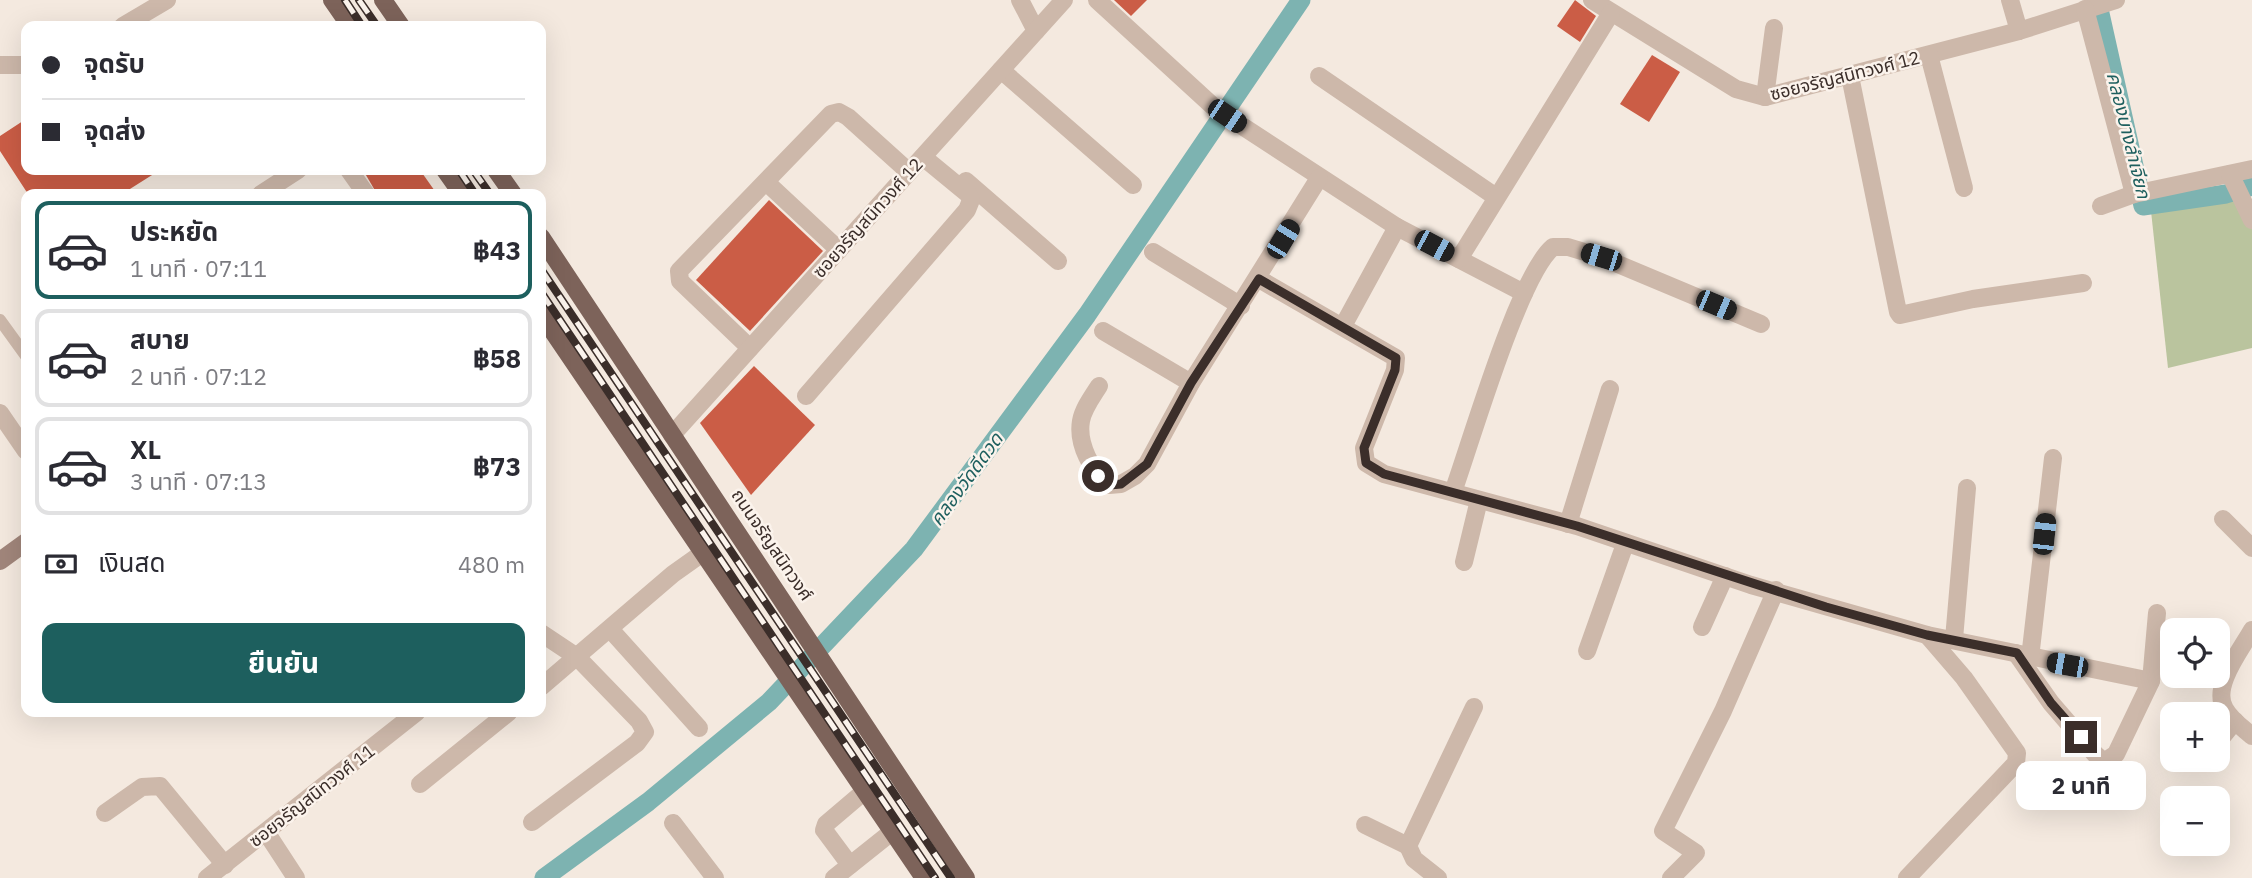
<!DOCTYPE html>
<html lang="th">
<meta charset="utf-8">
<style>
:root{--surface:#fff;--page:#f2f2f3;--text:#2b2b33;--muted:#7c7c81;--line:#e1e1e2;--accent:#1d5f5e}
body{margin:0;font-family:"IBM Plex Sans","Noto Sans Thai",sans-serif;background:var(--page);color:var(--text);height:100vh;display:flex;flex-direction:column;font-size:26px;white-space:nowrap}
*{box-sizing:border-box;margin:0}
p{font-size:23px;color:var(--muted)}
.icon{flex:none;width:38px;height:38px;fill:none;stroke:currentColor;stroke-width:2;stroke-linecap:round;stroke-linejoin:round}
.map{position:relative;flex:1;overflow:hidden}
.details{position:absolute;left:21px;top:189px;width:525px;height:528px;display:flex;flex-direction:column;background:var(--surface);border-radius:14px;box-shadow:0 7px 28px #0002}
.details>*{flex:none}
.banner{position:absolute;left:21px;top:21px;width:525px;height:154px;border-radius:14px;box-shadow:0 7px 28px #0002;display:grid;align-content:center;height:154px;padding:0 21px;background:var(--surface)}
.controls{position:absolute;left:2160px;top:618px;display:grid;gap:14px}
.controls a{display:grid;place-items:center;width:70px;height:70px;border-radius:14px;background:var(--surface);box-shadow:0 7px 28px #0002;font-size:35px}
.end{position:absolute;width:32px;height:32px;margin:-16px;border:9px solid #3b2e2a;background:#fff;box-shadow:0 0 0 4px #fff}
.from{border-radius:50%}
.bubble{position:absolute;height:49px;border-radius:14px;background:var(--surface);box-shadow:0 7px 28px #0002;font-size:23px;font-weight:700;line-height:49px;text-align:center}
.car{position:absolute;width:21px;height:42px;margin:-21px -10px;border-radius:9px;box-shadow:0 0 5px 2px #0007;background:linear-gradient(#222 24%,#8ab4d8 0 40%,#222 0 76%,#8ab4d8 0 86%,#222 0)}
.banner b{display:flex;align-items:center;gap:24px;height:66px;font-size:26px}
.banner b+b{border-top:2px solid var(--line)}
.banner i{width:18px;height:18px;background:var(--text)}
ul{padding:12px 0 0;list-style:none}
li{display:flex;align-items:center;gap:21px;height:98px;margin:0 14px 10px;padding:0 7px;border:4px solid var(--line);border-radius:14px}
li div{flex:1}
li b{display:block;font-size:26px}
li em{font-style:normal;font-weight:700}
li.on{border-color:var(--accent)}
li>.icon{width:63px;height:63px;stroke-width:1.5}
.pay{display:flex;align-items:center;gap:18px;height:77px;padding:0 21px;font-size:26px}
.pay p{margin-inline-start:auto}
.primary-button{display:flex;gap:14px;margin-top:auto;padding:14px 21px}
.primary-button a{flex:1;height:80px;border-radius:14px;background:var(--accent);color:#fff;font-size:28px;font-weight:700;line-height:80px;text-align:center}
.map>svg:first-child{display:block}
.green{fill:#bac49e}
.lines{fill:none;stroke-linecap:round;stroke-linejoin:round}
.canal{stroke:#7db3b1;stroke-width:19}
.building{fill:#cb5d46}
.pedestrian{stroke:#cdb8aa;stroke-width:12}
.minor{stroke:#cdb8aa;stroke-width:18}
.secondary{stroke:#a1867b;stroke-width:18}
.primary{stroke:#7d635a;stroke-width:18}
.rail-casing{stroke:#3b2e2a;stroke-width:8}
.rail{stroke:#fbf3ec;stroke-width:5;stroke-dasharray:16;stroke-linecap:butt}
.route{stroke:#3b2e2a;stroke-width:9}
.labels{text-anchor:middle;stroke-width:5;stroke-linejoin:round;paint-order:stroke}
.street-label{font-size:18px;fill:#3b2e2a;stroke:#fbf3ec}
.water-label{font-size:19px;font-style:italic;fill:#1d5f5e;stroke:#fbf3ec}
</style>
<div class="map">
<svg width="2252" height="878" viewBox="0 0 2252 878">
<rect width="100%" height="100%" fill="#f4e9df"/>
<!-- green -->
<polygon class="green" points="2236,195 2252,222 2252,348 2168,368 2151,211"/>
<g class="lines">
<!-- canal -->
<g class="canal">
<polyline points="2097,0 2143,206 2226,194 2252,186"/>
<polyline points="544,878 648,802 769,702 914,549 1087,315 1301,0"/>
</g>
</g>
<!-- building -->
<g class="building">
<polygon points="1114,0 1147,0 1131,16"/>
<polygon points="1575,0 1596,16 1580,42 1557,26"/>
<polygon points="1652,55 1680,72 1649,122 1620,104"/>
<polygon points="26,119 26,170 160,170 122,194 28,194 0,151 0,136"/>
<polygon points="363,170 420,170 437,194 377,194"/>
<polygon points="769,200 823,251 750,331 696,280"/>
<polygon points="754,366 815,425 751,495 700,423"/>
</g>
<g class="lines">
<!-- pedestrian -->
<polyline class="pedestrian" points="0,320 26,356"/>
<!-- minor -->
<g class="minor">
<polyline points="1020,0 1036,31"/>
<polyline points="1097,0 1216,109 1397,227 1524,293"/>
<polyline points="1592,0 1736,89 1765,97 2019,31 2116,0"/>
<polyline points="2010,0 2019,31"/>
<polyline points="2085,9 2134,194 2252,169"/>
<polyline points="123,26 167,0"/>
<polyline points="1929,55 1964,188"/>
<polyline points="0,65 26,65"/>
<polyline points="1001,70 1133,185"/>
<polyline points="1319,76 1496,197"/>
<polyline points="1850,76 1898,312 1900,315 1973,299 2083,283"/>
<polyline points="1765,97 1774,28"/>
<polyline points="349,170 366,194"/>
<polyline points="2230,174 2252,220"/>
<polyline points="966,181 1058,261"/>
<polyline points="766,182 839,250"/>
<polyline points="261,194 298,170"/>
<polyline points="2101,206 2134,194"/>
<polyline points="1153,252 1241,306"/>
<polyline points="1459,259 1611,13"/>
<polyline points="1259,279 1396,358 1395,370 1364,448 1366,463 1384,474 1577,526 1751,585 1927,635 2151,681"/>
<polyline points="1343,326 1397,227"/>
<polyline points="1103,331 1191,383"/>
<polyline points="750,348 680,281 679,271 831,114 839,112 848,117 909,172"/>
<path d="M1099 386C1092 397 1083 409 1081 421 1077 444 1092 472 1109 485L1121 484 1135 476 1147 464 1191 383 1319 178"/>
<polyline points="806,396 967,210 971,200 968,194 923,157"/>
<polyline points="0,413 26,451"/>
<polyline points="672,435 1064,0"/>
<path d="M1453 492C1471 442 1519 275 1553 247H1568L1601 257 1761 324"/>
<polyline points="2223,519 2252,548"/>
<polyline points="1568,524 1610,389"/>
<polyline points="1464,562 1479,500"/>
<polyline points="1702,627 1725,576"/>
<polyline points="610,629 699,728"/>
<path d="M2252 630C2241 650 2211 687 2225 709 2231 720 2243 728 2252 736"/>
<polyline points="1954,639 1967,488"/>
<polyline points="1587,651 1625,544"/>
<polyline points="2016,653 2051,703 2095,754 2104,762 2116,754 2151,681 2157,613"/>
<polyline points="2030,658 2053,458"/>
<polyline points="541,687 673,574 704,552"/>
<polyline points="2217,743 2235,721"/>
<polyline points="420,784 509,712"/>
<polyline points="105,813 142,787 160,786 225,865"/>
<polyline points="532,822 637,743 645,732 639,721 577,657 541,633"/>
<polyline points="673,823 715,878"/>
<polyline points="1365,825 1408,846"/>
<polyline points="266,832 296,878"/>
<polyline points="850,865 824,830 826,824 866,790"/>
<polyline points="207,878 417,712"/>
<polyline points="834,878 893,831"/>
<polyline points="1438,878 1414,859 1408,846 1474,707"/>
<polyline points="1671,878 1696,853 1663,831 1723,711 1776,590"/>
<polyline points="1907,878 2016,763 2017,753 1964,678 1927,635"/>
</g>
<!-- secondary -->
<polyline class="secondary" points="0,561 26,542"/>
<!-- primary -->
<g class="primary">
<polyline points="332,0 350,26"/>
<polyline points="383,0 401,26"/>
<polyline points="445,170 462,194"/>
<polyline points="496,170 513,194"/>
<polyline points="541,237 966,878"/>
<polyline points="541,314 924,878"/>
</g>
<!-- rail casing -->
<g class="rail-casing">
<g id="rail">
<polyline points="345,0 362,26"/>
<polyline points="359,0 377,26"/>
<polyline points="459,170 475,194"/>
<polyline points="473,170 490,194"/>
<polyline points="541,269 951,878"/>
<polyline points="541,292 935,878"/>
</g>
</g>
<!-- rail -->
<use href="#rail" class="rail"/>
</g>
<g class="lines">
<!-- route -->
<polyline class="route" points="1098,476 1110,485 1121,484 1147,464 1191,383 1259,279 1396,358 1395,370 1364,448 1366,463 1384,474 1577,526 1826,607 1927,635 2017,653 2051,703 2081,737"/>
</g>
<g class="labels">
<!-- street labels -->
<g class="street-label">
<text transform="translate(1845 76) rotate(-14)" y="6">ซอยจรัญสนิทวงศ์ 12</text>
<text transform="translate(868 218) rotate(-48)" y="6">ซอยจรัญสนิทวงศ์ 12</text>
<text transform="translate(772 545) rotate(56)" y="6">ถนนจรัญสนิทวงศ์</text>
<text transform="translate(312 796) rotate(-38)" y="6">ซอยจรัญสนิทวงศ์ 11</text>
</g>
<!-- water labels -->
<g class="water-label">
<text transform="translate(2129 135) rotate(76)" y="7">คลองบางลำเจียก</text>
<text transform="translate(966 479) rotate(-54)" y="7">คลองวัดดีดวด</text>
</g>
</g>
</svg>
<div class="controls">
<a><svg class="icon" aria-label="locate" viewBox="0 0 24 24"><circle cx="12" cy="12" r="6"/><path d="M12 2v4M12 18v4M2 12h4M18 12h4"/></svg></a>
<a>+</a>
<a>−</a>
</div>
<i class="end from" style="left:1098px;top:476px"></i>
<i class="end" style="left:2081px;top:737px"></i>
<div class="bubble" style="left:2016px;top:761px;width:130px">2 นาที</div>
<i class="car" style="left:1227px;top:116px;rotate:124deg"></i>
<i class="car" style="left:1283px;top:239px;rotate:31deg"></i>
<i class="car" style="left:1434px;top:246px;rotate:118deg"></i>
<i class="car" style="left:1601px;top:257px;rotate:287deg"></i>
<i class="car" style="left:1716px;top:305px;rotate:113deg"></i>
<i class="car" style="left:2044px;top:534px;rotate:6deg"></i>
<i class="car" style="left:2067px;top:665px;rotate:280deg"></i>
<div class="banner">
<b><i class="from"></i>จุดรับ</b>
<b><i></i>จุดส่ง</b>
</div>
<section class="details">
<ul>
<li class="on"><svg class="icon" aria-label="car" viewBox="0 0 24 24"><path d="M5 17H2v-5l4-1 3-4h7l3 4 3 1v5h-3M9 17h6M6 11h13"/><circle cx="7" cy="17" r="2"/><circle cx="17" cy="17" r="2"/></svg><div><b>ประหยัด</b><p>1 นาที · 07:11</p></div><em>฿43</em></li>
<li><svg class="icon" aria-label="car" viewBox="0 0 24 24"><path d="M5 17H2v-5l4-1 3-4h7l3 4 3 1v5h-3M9 17h6M6 11h13"/><circle cx="7" cy="17" r="2"/><circle cx="17" cy="17" r="2"/></svg><div><b>สบาย</b><p>2 นาที · 07:12</p></div><em>฿58</em></li>
<li><svg class="icon" aria-label="car" viewBox="0 0 24 24"><path d="M5 17H2v-5l4-1 3-4h7l3 4 3 1v5h-3M9 17h6M6 11h13"/><circle cx="7" cy="17" r="2"/><circle cx="17" cy="17" r="2"/></svg><div><b>XL</b><p>3 นาที · 07:13</p></div><em>฿73</em></li>
</ul>
<div class="pay"><svg class="icon" aria-label="cash" viewBox="0 0 24 24"><path d="M3 7h18v10H3z"/><circle cx="12" cy="12" r="2"/></svg>เงินสด<p>480 m</p></div>
<div class="primary-button"><a>ยืนยัน</a></div>
</section>
</div>
